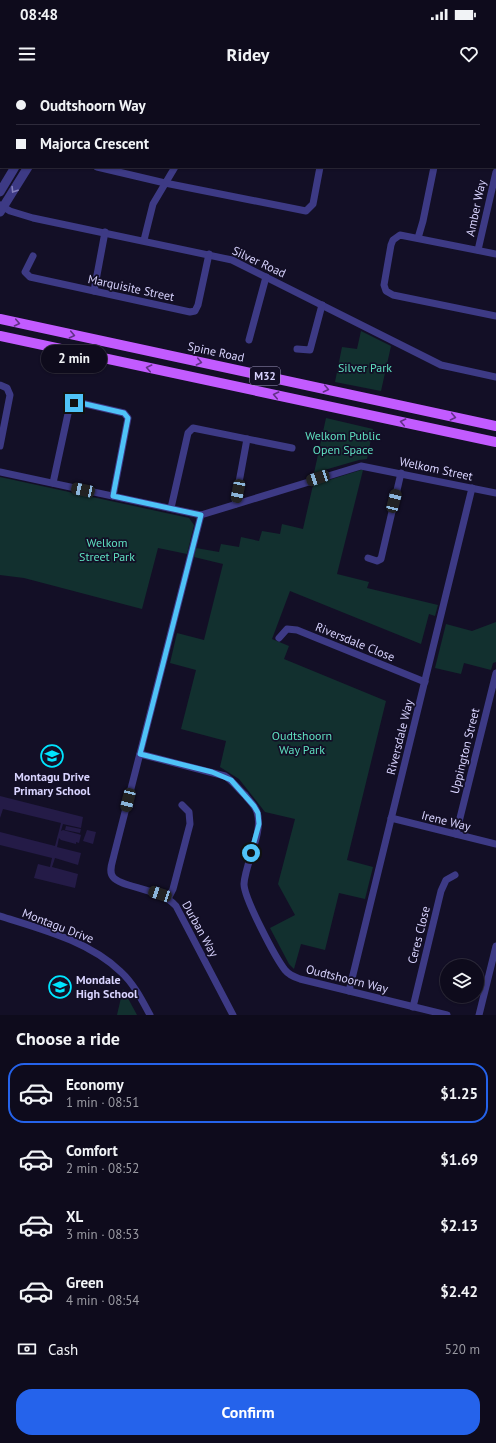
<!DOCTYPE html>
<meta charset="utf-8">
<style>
:root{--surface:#0e0b1c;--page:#1c1929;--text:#f1f3f6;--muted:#9b9ba3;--line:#2e2b3b;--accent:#2563eb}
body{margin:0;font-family:"PT Sans",sans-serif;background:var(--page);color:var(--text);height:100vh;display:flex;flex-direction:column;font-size:15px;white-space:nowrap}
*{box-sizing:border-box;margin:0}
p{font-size:13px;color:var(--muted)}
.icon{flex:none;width:22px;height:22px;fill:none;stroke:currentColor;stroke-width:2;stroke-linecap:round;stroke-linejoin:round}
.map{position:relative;height:935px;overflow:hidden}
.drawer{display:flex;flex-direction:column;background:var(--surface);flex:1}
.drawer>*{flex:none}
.guide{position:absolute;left:0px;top:0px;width:496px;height:88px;box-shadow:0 1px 3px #0004,0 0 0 1px var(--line);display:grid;align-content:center;height:88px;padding:0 16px;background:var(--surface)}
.tools{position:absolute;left:440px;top:879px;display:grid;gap:8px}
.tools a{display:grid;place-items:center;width:44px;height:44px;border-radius:50%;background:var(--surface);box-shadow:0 1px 3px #0004,0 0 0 1px var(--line);font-size:20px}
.end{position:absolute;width:18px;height:18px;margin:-9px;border:5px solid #4fc3f7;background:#111;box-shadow:0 0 0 2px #111}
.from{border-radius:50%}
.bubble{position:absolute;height:28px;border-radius:14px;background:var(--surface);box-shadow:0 1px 3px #0004,0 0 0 1px var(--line);font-size:13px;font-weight:700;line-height:28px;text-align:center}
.car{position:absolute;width:12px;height:24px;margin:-12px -6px;border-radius:5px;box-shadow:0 0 3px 1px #0007;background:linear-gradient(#222 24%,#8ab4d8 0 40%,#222 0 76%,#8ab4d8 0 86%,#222 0)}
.guide b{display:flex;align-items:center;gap:14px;height:38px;font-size:15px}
.guide b+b{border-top:1px solid var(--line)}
.guide i{width:10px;height:10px;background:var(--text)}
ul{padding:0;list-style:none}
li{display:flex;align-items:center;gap:12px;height:60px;margin:0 8px 6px;padding:0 8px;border:2px solid transparent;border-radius:16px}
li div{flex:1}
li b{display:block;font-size:15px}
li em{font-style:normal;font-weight:700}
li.on{border-color:var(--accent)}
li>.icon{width:36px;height:36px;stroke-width:1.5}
h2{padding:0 16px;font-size:18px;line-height:48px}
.pay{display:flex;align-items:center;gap:10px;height:44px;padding:0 16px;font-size:15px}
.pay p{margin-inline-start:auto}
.action{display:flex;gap:8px;margin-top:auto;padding:8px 16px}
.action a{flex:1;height:46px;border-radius:16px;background:var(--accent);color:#fff;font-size:16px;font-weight:700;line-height:46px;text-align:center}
.status{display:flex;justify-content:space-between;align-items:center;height:28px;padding:0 20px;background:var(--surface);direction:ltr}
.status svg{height:11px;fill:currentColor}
header{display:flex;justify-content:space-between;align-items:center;height:52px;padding:0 16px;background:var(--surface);font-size:18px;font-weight:700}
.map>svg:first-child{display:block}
.green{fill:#12302f}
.building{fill:#241b47}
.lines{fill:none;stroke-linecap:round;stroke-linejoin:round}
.minor{stroke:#3d3a85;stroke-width:7}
.tertiary{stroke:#3d3a85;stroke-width:9}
.primary{stroke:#c25bff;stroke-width:10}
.oneway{stroke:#837fbc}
.oneway2{stroke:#623188}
.route{stroke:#4fc3f7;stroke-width:5}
.labels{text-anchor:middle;stroke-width:3.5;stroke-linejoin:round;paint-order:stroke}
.shield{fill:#130f26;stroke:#9e99be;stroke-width:1}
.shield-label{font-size:11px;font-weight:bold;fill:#d9d4ff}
.street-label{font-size:12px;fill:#d9d4ff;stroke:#130f26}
.park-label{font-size:12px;fill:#5fe0c0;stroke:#130f26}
.poi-label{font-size:12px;font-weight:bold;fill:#d9d4ff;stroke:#130f26}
</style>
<div class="status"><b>08:48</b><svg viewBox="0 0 49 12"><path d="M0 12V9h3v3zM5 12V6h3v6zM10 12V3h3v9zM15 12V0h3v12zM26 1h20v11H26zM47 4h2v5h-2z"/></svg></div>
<header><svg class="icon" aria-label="menu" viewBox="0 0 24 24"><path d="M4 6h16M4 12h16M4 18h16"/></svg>Ridey<svg class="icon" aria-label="heart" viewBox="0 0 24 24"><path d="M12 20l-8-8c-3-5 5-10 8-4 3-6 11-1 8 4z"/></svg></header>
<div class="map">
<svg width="496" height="935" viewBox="0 0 496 935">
<rect width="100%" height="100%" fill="#130f26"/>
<!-- green -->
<g class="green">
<polygon points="361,251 391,266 381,311 335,302 342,267 357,269"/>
<polygon points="326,338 373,349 367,379 359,380 314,393"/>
<polygon points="361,390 363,390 337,494 369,502 367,508 438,525 435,536 429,534 421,564 290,511 272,559 289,566 284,579 386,621 347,780 373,787 365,819 339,813 325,870 301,864 294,889 289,884 270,848 295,835 278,804 295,739 265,732 239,699 220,687 226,661 181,649 196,590 170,583 177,553 204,560 223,484 194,477 196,468 219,472 221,464 239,467 241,457 259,461 262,451 280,454 282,444 303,449 313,405"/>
<polygon points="0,397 189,438 194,445 187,474 158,468 142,529 24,498 0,495"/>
<polygon points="496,542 496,582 493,583 491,590 464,583 461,594 435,588 446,544 472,551"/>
<polygon points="123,909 137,935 117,935"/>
</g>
<!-- building -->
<g class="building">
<polygon points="0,716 83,737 81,748 63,744 61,751 63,750 78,754 81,755 79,763 76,762 76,764 61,760 59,758 57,767 81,773 78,785 55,778 52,787 78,794 75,808 34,798 38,784 50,787 52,778 0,765 0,752 55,766 61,743 3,729 0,738"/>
<polygon points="66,746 81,749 80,753 65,750"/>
<polygon points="87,750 96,752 93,764 83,761"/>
</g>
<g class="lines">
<!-- minor -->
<g class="minor">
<polyline points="263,0 268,1"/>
<polyline points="226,1 226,0"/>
<polyline points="97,87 165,103 306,131 313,124 320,87"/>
<polyline points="0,125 10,131 33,138 232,180 441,285 496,297"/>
<polyline points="418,158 423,141 434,87"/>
<polyline points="144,160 153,124 175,87"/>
<polyline points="478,170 496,92"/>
<polyline points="496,174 400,155 393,160 391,165 384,205 386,211 393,215 496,236"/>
<polyline points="33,176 25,192 30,197 190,232 195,231 198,225 209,174"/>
<polyline points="94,211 105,152"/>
<polyline points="249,260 266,197"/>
<polyline points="297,269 310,270 322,225"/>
<polyline points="0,305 7,308 10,315 0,366"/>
<polyline points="0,392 201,435 361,386 496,413"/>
<polyline points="53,403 69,329 74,323 81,323 124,333 128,338 113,416"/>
<polyline points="235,424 247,359"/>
<polyline points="171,428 188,353 193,348 292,368"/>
<path d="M201 435 114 775C113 781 108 791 113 797 121 808 160 808 176 826L233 935"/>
<polyline points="368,478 377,481 381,479 401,393"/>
<polyline points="279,558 287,549 297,550 425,602"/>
<path d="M140 674 225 696C233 701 238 709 245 715 249 721 255 725 257 732 264 752 245 783 244 804 244 818 275 877 285 890 289 895 294 897 300 899L447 935"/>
<polyline points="391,738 496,764"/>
<polyline points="456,754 496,593"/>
<polyline points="168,819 173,809 190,744 189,732 182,725"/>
<path d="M0 836C41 849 89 861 121 892 134 904 142 920 150 935"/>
<polyline points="349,911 472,408"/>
<polyline points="413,927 441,811 446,800 455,795"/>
<polyline points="479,935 496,866"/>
</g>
<!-- tertiary -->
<g class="tertiary">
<polyline points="68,1 68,0"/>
<polyline points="81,1 81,0"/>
<polyline points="0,112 15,87"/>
<polyline points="0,132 28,87"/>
</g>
<!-- primary -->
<g class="primary">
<polyline points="0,239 496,346"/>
<polyline points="0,256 496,362"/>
</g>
</g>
<!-- one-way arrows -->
<defs><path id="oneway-chevron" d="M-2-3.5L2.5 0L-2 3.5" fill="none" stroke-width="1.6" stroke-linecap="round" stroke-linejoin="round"/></defs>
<use class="oneway" href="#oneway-chevron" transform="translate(14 110) rotate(122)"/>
<g class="oneway2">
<use href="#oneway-chevron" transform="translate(17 243) rotate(12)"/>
<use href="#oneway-chevron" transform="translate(72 255) rotate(12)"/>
<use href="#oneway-chevron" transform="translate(199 282) rotate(12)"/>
<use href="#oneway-chevron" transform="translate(149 288) rotate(-168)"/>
<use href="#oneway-chevron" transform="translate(326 309) rotate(12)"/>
<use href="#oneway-chevron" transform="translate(276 315) rotate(-168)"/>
<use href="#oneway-chevron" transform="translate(453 337) rotate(12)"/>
<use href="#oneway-chevron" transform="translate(403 342) rotate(-168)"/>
</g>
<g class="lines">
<!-- route -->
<polyline class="route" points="74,323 81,323 124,333 128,338 113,416 201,435 140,674 212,692 231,700 254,726 258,733 259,744 251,773"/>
</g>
<!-- icons -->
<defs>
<g id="school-ring" transform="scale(1.15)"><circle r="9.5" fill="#130f26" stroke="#00e5ff" stroke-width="1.5"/><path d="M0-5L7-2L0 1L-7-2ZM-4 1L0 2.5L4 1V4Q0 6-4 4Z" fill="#00e5ff"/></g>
</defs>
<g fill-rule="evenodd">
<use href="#school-ring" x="52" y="676"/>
<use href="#school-ring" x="60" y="907"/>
</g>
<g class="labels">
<!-- shield labels -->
<rect class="shield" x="250" y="287" width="30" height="18" rx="3"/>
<g class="shield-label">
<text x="265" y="300">M32</text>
</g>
<!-- street labels -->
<g class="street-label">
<text transform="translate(476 128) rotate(-78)" y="4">Amber Way</text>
<text transform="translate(259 182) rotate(25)" y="4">Silver Road</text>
<text transform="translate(131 208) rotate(12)" y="4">Marquisite Street</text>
<text transform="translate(216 272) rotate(12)" y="4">Spine Road</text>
<text transform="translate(436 389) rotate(12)" y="4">Welkom Street</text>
<text transform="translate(355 562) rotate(22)" y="4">Riversdale Close</text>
<text transform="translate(400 657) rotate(-76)" y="4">Riversdale Way</text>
<text transform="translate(465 671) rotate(-76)" y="4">Uppington Street</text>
<text transform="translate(446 741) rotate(14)" y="4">Irene Way</text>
<text transform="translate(58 846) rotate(21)" y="4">Montagu Drive</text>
<text transform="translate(200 849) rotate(61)" y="4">Durban Way</text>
<text transform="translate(419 855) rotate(-76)" y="4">Ceres Close</text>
<text transform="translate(347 899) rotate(14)" y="4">Oudtshoorn Way</text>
</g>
<!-- park labels -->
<g class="park-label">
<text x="365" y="292">Silver Park</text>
<text x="343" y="360">Welkom Public<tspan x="343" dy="14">Open Space</tspan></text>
<text x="107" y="467">Welkom<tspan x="107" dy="14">Street Park</tspan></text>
<text x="302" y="660">Oudtshoorn<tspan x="302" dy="14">Way Park</tspan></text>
</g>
<!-- poi labels -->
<g class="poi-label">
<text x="52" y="701">Montagu Drive<tspan x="52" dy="14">Primary School</tspan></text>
<text x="76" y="904" text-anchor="start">Mondale<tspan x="76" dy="14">High School</tspan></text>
</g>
</g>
</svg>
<div class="tools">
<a><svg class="icon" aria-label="layers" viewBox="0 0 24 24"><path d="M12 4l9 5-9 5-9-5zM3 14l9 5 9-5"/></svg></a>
</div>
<i class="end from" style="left:251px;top:773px"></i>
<i class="end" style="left:74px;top:323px"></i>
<div class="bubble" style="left:41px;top:265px;width:66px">2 min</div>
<i class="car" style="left:318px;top:398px;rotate:252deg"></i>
<i class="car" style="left:83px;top:410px;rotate:282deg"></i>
<i class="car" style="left:238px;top:411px;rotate:191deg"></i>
<i class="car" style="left:394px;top:421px;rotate:14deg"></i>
<i class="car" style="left:128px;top:720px;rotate:194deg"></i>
<i class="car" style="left:160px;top:814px;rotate:288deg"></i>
<div class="guide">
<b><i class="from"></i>Oudtshoorn Way</b>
<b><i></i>Majorca Crescent</b>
</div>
</div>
<section class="drawer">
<h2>Choose a ride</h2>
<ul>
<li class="on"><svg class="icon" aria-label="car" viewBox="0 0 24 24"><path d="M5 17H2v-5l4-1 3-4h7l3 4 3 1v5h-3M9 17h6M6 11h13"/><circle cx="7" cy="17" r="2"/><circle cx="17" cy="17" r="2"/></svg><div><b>Economy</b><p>1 min · 08:51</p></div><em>$1.25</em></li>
<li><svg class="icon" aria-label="car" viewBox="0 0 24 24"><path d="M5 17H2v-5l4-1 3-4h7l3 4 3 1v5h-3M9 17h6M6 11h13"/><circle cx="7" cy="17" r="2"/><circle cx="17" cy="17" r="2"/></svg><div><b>Comfort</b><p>2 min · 08:52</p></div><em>$1.69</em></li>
<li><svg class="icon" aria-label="car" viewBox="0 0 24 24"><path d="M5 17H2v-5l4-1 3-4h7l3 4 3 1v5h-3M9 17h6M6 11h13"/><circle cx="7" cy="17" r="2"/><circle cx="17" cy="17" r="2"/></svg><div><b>XL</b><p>3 min · 08:53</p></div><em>$2.13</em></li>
<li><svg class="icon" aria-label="car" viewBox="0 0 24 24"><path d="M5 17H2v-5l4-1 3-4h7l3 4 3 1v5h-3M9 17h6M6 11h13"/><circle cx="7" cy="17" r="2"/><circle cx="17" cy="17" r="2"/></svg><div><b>Green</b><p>4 min · 08:54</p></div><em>$2.42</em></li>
</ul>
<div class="pay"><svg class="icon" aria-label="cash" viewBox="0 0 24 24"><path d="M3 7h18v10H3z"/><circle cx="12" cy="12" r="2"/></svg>Cash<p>520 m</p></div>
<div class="action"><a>Confirm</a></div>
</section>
